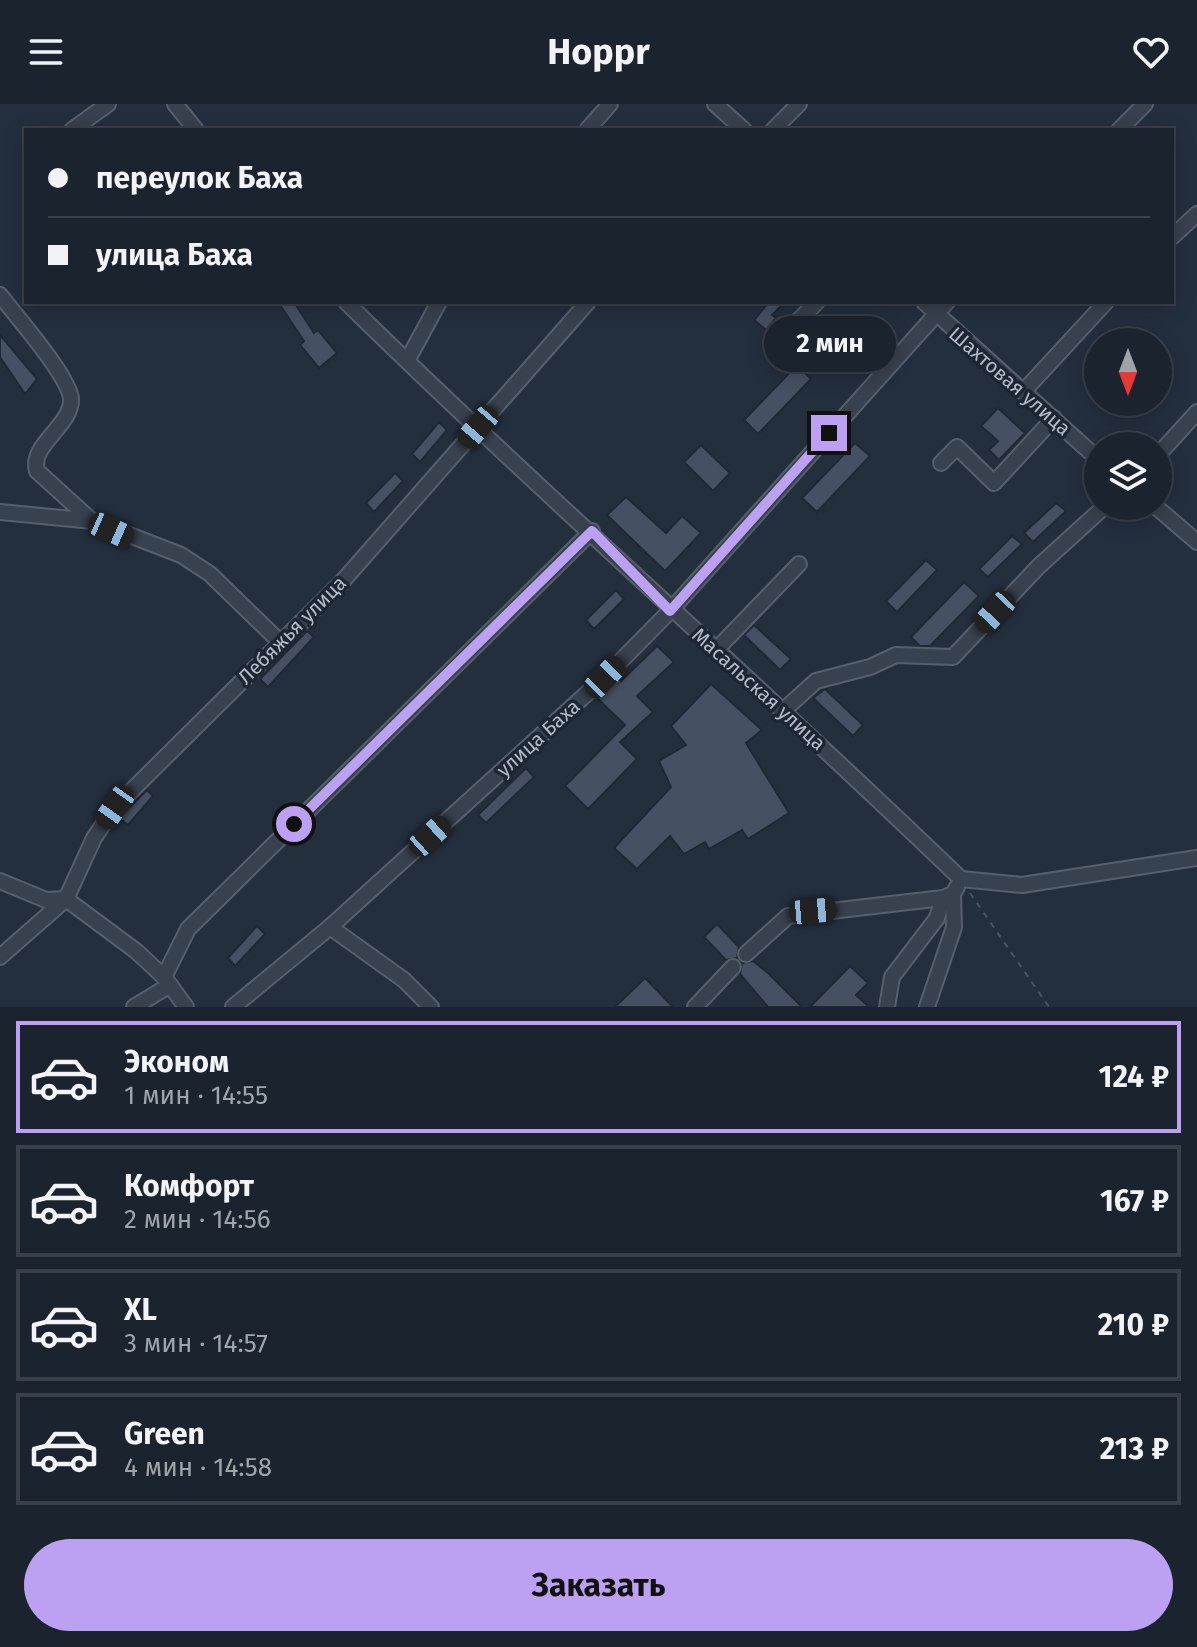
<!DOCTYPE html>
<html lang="ru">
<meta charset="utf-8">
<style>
:root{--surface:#1b232e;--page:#242b36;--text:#f1f3f6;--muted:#a0a4aa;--line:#39404a;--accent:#bca0f2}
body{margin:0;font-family:"Fira Sans",sans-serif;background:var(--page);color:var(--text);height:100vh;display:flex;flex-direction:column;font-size:30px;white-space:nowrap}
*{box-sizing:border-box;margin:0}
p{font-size:26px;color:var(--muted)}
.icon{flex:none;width:44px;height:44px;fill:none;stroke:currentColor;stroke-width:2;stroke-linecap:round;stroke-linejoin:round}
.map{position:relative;height:903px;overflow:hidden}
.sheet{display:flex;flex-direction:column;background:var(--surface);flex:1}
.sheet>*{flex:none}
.hud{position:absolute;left:24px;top:24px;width:1150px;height:176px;border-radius:0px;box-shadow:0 4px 20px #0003,0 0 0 2px var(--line);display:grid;align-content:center;height:176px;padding:0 24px;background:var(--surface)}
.needle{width:52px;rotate:180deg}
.controls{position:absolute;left:1084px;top:224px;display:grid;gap:16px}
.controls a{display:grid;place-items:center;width:88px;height:88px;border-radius:50%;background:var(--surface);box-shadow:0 4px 20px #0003,0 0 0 2px var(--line);font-size:40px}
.end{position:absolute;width:36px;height:36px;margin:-18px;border:10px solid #bca0f2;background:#111;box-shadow:0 0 0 4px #111}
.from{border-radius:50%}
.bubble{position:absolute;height:56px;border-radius:28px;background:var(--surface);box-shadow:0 4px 20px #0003,0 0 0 2px var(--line);font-size:26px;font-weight:700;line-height:56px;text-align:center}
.car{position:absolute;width:24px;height:48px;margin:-24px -12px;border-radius:10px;box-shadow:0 0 6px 2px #0007;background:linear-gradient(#222 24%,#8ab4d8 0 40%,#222 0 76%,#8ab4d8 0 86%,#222 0)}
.hud b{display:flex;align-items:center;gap:28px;height:76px;font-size:30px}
.hud b+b{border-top:2px solid var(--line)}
.hud i{width:20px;height:20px;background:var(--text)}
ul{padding:14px 0 0;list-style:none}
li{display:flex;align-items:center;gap:24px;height:112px;margin:0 16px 12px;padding:0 8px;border:4px solid var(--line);border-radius:0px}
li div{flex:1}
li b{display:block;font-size:30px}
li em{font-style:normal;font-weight:700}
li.on{border-color:var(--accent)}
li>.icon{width:72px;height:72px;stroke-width:1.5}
.button{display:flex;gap:16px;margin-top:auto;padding:16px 24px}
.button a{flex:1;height:92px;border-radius:48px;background:var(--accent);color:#111;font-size:32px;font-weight:700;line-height:92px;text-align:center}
header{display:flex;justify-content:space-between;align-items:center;height:104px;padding:0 24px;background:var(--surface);font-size:36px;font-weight:700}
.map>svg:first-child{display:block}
.building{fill:#455162;stroke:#1f2835;stroke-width:2}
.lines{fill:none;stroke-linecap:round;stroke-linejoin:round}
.minor-casing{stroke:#565f6c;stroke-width:18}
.path{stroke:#44595c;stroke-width:2;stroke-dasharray:6 6;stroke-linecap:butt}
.minor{stroke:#38414e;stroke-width:14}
.route{stroke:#bca0f2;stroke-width:10}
.labels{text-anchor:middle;stroke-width:7;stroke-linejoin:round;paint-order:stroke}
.street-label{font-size:20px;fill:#b4bcc9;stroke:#1d2633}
</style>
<header><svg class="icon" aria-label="menu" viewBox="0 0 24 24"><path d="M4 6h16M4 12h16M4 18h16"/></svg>Hoppr<svg class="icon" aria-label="heart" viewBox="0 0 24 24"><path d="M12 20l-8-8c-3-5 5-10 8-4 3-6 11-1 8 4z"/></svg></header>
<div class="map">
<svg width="1197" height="903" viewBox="0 0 1197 903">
<rect width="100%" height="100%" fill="#242f3e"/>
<!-- building -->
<g class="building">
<polygon points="278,198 294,198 314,229 318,226 337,249 319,264 300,241 304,237"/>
<polygon points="769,198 785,198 772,211 776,214 766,226 754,216"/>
<polygon points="826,227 837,239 821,254 809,241"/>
<polygon points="0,231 37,275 25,290 0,253"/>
<polygon points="797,261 811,275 758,330 744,316"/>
<polygon points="998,304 1025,329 999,356 989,346 998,337 981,322"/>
<polygon points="439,318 447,326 420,358 412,350"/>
<polygon points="855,339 870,352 817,408 802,394"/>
<polygon points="701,341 730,369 713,387 684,358"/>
<polygon points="395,369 403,377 374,408 366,399"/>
<polygon points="626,393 666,429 682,412 701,429 665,467 607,411"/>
<polygon points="1056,399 1066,407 1033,438 1024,429"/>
<polygon points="1012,432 1022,440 988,473 979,465"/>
<polygon points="926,456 937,466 897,508 886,497"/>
<polygon points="964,478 979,492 930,542 920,542 911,533"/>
<polygon points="616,486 624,495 594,525 586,516"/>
<polygon points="754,521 791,555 780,566 744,531"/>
<polygon points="307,527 314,533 268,583 260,575"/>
<polygon points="657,542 674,558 637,592 653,608 620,638 637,655 588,705 565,682 625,621 597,594 618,574 621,577"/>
<polygon points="711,580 762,626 746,639 789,709 748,735 742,726 709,745 705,738 684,750 670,732 637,765 614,744 671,683 659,657 686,641 671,622"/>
<polygon points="825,585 863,621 853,632 813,594"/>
<polygon points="526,664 534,673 486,719 478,711"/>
<polygon points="147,686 153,692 128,721 119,714"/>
<polygon points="717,820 739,843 737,854 726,856 704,833"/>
<polygon points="257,822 265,830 235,862 228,854"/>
<polygon points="753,857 768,869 802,903 768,903 740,870 742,859"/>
<polygon points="850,862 868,879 856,891 869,903 810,903"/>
<polygon points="645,874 673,903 615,903"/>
</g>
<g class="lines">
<!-- minor casing -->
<g class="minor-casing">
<g id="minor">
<polyline points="175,0 196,26"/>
<polyline points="715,0 744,26"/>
<polyline points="72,26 108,0"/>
<polyline points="587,26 610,0"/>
<polyline points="773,26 799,0"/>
<polyline points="1119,26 1145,0"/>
<polyline points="1172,133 1197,110"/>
<path d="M0 191C16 212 69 272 71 295 72 322 29 341 37 367L92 417"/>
<path d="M346 198C547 395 759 580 961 775"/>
<polyline points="924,198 1098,355"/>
<polyline points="780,235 817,198"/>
<polyline points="407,257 439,198"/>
<polyline points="1023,288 1106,198"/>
<polyline points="1158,351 1197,308"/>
<polyline points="941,359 957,343 994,379 1054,314"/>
<polyline points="1155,402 1197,438"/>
<polyline points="0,408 93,417 181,451 210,470 280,538"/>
<polyline points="716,546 799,460"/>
<polyline points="785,605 816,577 870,563 896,551 953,553 1038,463 1105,402"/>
<polyline points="961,775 1022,781 1197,754"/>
<polyline points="0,777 46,796 66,795 136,847 164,873 186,903"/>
<polyline points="330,823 404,876 431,903"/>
<polyline points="746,850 788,812 943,794 953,790"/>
<polyline points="0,853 66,795 94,734 115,703 341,479 588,198"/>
<polyline points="164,873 188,825 592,427"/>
<polyline points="134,903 170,881"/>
<polyline points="233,903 330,823 605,573 670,507 947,198"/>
<polyline points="695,903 733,863"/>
<polyline points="887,903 892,873 937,814 943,794"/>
<polyline points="927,903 954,823 953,790 957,783"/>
</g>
</g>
<!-- path -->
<polyline class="path" points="970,789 1049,903"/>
<!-- minor -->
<use href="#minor" class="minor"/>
</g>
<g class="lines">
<!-- route -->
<polyline class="route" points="294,720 592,427 670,507 829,329"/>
</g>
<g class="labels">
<!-- street labels -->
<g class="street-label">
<text transform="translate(1010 277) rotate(41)" y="7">Шахтовая улица</text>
<text transform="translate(292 526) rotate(-45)" y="7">Лебяжья улица</text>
<text transform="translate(759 585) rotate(42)" y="7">Масальская улица</text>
<text transform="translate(538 634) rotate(-42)" y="7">улица Баха</text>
</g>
</g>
</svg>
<div class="controls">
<a><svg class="needle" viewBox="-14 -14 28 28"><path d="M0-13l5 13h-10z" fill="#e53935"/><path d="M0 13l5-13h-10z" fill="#a0a4aa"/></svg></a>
<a><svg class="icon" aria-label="layers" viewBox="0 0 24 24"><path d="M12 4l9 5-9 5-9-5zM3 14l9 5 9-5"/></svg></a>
</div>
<i class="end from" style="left:294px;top:720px"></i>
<i class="end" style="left:829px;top:329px"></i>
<div class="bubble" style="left:764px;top:212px;width:132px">2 мин</div>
<i class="car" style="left:478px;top:323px;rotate:221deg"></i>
<i class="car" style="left:111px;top:426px;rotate:114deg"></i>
<i class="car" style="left:995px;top:508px;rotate:223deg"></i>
<i class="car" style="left:605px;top:573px;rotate:44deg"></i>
<i class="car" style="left:115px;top:703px;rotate:215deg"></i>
<i class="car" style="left:430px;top:732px;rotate:48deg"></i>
<i class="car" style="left:813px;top:807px;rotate:85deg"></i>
<div class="hud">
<b><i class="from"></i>переулок Баха</b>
<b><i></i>улица Баха</b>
</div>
</div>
<section class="sheet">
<ul>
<li class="on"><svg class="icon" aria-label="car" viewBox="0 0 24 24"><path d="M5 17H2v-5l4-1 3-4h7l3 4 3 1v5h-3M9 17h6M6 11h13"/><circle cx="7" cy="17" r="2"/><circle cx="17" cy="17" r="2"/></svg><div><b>Эконом</b><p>1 мин · 14:55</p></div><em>124 ₽</em></li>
<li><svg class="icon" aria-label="car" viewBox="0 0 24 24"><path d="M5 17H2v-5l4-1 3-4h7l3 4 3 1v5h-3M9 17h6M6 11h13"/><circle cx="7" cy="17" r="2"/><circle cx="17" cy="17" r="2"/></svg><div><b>Комфорт</b><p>2 мин · 14:56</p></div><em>167 ₽</em></li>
<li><svg class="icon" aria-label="car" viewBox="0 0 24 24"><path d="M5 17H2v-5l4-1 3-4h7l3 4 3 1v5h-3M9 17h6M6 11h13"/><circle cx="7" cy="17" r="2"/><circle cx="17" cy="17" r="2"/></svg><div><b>XL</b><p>3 мин · 14:57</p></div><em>210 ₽</em></li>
<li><svg class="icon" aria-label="car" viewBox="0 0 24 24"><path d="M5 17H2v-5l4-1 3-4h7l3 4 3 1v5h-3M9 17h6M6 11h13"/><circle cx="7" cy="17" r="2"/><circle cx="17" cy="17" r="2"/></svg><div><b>Green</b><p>4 мин · 14:58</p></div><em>213 ₽</em></li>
</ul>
<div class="button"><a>Заказать</a></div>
</section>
